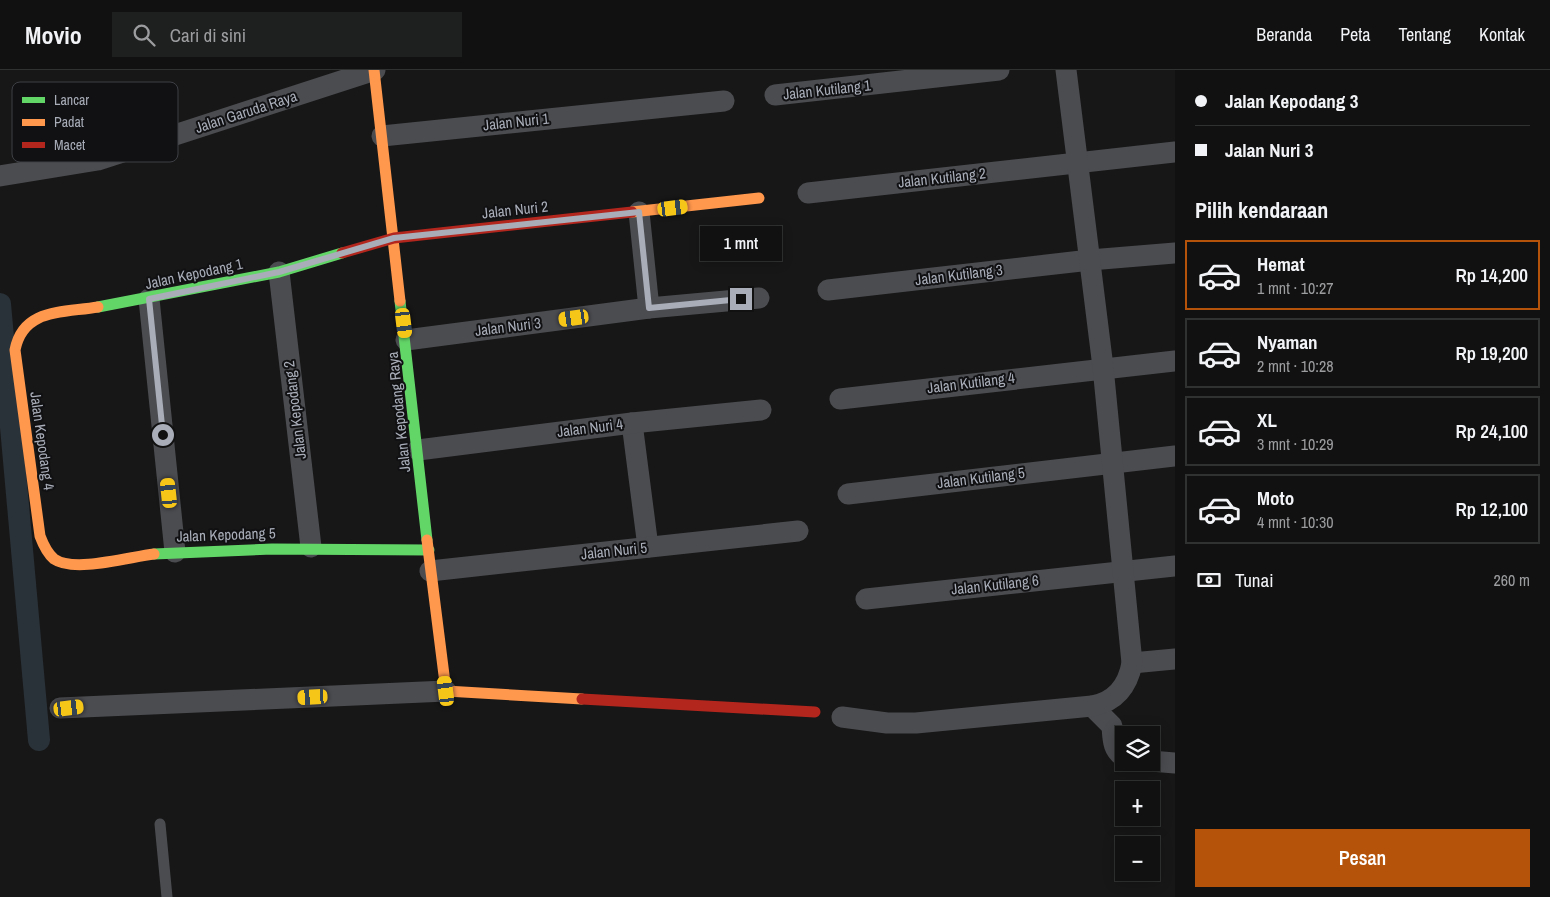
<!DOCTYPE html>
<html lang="id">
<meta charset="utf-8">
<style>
:root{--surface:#111;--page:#1e1f1f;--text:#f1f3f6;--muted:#9c9d9f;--line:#303131;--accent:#b45309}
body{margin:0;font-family:"Archivo Narrow",sans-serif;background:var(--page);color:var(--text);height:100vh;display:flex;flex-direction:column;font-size:19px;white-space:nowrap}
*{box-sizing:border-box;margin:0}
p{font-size:16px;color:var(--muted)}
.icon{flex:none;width:28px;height:28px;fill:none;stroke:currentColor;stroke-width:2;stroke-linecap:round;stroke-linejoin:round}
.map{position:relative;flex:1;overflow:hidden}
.drawer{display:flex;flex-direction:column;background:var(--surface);width:375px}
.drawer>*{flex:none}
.guide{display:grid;align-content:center;height:110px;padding:0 20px;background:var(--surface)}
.controls{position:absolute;left:1115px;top:656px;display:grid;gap:10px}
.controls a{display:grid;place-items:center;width:45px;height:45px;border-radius:0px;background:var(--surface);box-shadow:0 2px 12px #0003,0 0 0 1px var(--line);font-size:25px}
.end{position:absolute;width:22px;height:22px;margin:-11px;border:6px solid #a8adb8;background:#111;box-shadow:0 0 0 2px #111}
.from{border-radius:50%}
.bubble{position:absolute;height:35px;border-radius:0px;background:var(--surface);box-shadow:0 2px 12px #0003,0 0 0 1px var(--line);font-size:16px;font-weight:600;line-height:35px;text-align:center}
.car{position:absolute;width:15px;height:30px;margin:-15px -8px;border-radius:6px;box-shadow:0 0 4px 1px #0007;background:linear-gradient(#f5c518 24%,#345 0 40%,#f5c518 0 76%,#345 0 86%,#f5c518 0)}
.guide b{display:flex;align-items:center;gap:18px;height:48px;font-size:19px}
.guide b+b{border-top:1px solid var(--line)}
.guide i{width:12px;height:12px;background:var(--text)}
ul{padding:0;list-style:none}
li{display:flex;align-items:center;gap:15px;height:70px;margin:0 10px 8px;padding:0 10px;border:2px solid var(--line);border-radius:0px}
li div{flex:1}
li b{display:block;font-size:19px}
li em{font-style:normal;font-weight:600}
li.selected{border-color:var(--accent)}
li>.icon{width:45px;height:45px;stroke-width:1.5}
h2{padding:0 20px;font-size:22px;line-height:60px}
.pay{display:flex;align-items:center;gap:12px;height:55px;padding:0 20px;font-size:19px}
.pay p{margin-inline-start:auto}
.action{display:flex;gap:10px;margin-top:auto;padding:10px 20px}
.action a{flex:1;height:58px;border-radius:0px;background:var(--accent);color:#fff;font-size:20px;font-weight:600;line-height:58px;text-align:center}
header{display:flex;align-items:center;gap:30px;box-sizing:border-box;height:70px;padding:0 25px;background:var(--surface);border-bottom:1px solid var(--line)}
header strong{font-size:24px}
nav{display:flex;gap:28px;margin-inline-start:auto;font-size:18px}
.search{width:350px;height:45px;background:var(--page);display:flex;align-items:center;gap:12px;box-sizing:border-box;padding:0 18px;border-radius:0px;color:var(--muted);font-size:19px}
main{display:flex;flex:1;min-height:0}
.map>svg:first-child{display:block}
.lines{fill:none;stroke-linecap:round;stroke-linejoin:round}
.canal{stroke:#2a3239;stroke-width:22}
.lane{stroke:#4b4c50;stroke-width:11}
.street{stroke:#4b4c50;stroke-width:21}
.fast{stroke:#63d668;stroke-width:11}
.slow{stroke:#ff974d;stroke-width:11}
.jam{stroke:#b3261e;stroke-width:11}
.route{stroke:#a8adb8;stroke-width:6}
.labels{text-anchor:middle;stroke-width:4;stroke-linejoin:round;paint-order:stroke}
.street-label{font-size:15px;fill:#a8adb8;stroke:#111113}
.key{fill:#111113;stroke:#3e4045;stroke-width:1}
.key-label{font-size:14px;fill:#a8adb8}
</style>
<header>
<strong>Movio</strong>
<div class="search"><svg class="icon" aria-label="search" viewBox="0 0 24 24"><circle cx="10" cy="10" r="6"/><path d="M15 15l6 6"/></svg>Cari di sini</div>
<nav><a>Beranda</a><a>Peta</a><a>Tentang</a><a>Kontak</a></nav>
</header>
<main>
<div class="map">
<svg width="1175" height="827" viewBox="0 0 1175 827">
<rect width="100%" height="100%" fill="#171717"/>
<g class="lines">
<!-- canal -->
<polyline class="canal" points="0,234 39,670"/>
<!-- lane -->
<polyline class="lane" points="160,754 167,827"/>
<!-- street -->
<g class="street">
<polyline points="775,25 999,0"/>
<polyline points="382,66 724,31"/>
<polyline points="0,106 98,90 375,0"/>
<polyline points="808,123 1175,82"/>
<polyline points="639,142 649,238"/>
<polyline points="279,202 311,477"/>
<polyline points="828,220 1090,190 1175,183"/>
<polyline points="149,229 175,482"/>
<polyline points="406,270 649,238 759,228"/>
<polyline points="840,329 1175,291"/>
<polyline points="632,353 648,477"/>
<polyline points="418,380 632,353 761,340"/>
<polyline points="848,424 1175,386"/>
<polyline points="430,501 798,461"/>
<polyline points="866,529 1175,496"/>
<polyline points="1132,593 1175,589"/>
<path d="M1092 636 1112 656C1113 668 1112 680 1124 687"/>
<polyline points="60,638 446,621"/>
<path d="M842 647 887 653H916L1092 636C1115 632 1128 616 1132 593L1103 297 1066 0"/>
<polyline points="1151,691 1175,693"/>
</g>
<!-- fast -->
<g class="fast">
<polyline points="400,231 427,470"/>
<polyline points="98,237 279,202 342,183"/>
<polyline points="154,484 272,479 429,480"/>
</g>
<!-- slow -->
<g class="slow">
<polyline points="374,0 400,231"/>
<polyline points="632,142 759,128"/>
<path d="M98 237C63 243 23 238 15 280L40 466C43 474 47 483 54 489 74 503 129 487 154 484"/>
<polyline points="427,470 446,621 582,629"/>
</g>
<!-- jam -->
<g class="jam">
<polyline points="342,183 394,168 632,142"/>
<polyline points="582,629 815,642"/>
</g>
</g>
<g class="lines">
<!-- route -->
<polyline class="route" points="163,365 149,229 279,202 394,168 639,142 649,238 741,229"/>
</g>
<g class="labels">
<!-- street labels -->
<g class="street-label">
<text transform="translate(827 20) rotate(-6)" y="5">Jalan Kutilang 1</text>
<text transform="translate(246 42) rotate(-18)" y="5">Jalan Garuda Raya</text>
<text transform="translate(516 52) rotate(-6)" y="5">Jalan Nuri 1</text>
<text transform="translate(942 108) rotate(-6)" y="5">Jalan Kutilang 2</text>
<text transform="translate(515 140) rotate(-6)" y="5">Jalan Nuri 2</text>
<text transform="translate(194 204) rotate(-12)" y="5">Jalan Kepodang 1</text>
<text transform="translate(959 205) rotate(-7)" y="5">Jalan Kutilang 3</text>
<text transform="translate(508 257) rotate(-7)" y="5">Jalan Nuri 3</text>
<text transform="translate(971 313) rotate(-7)" y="5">Jalan Kutilang 4</text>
<text transform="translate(295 340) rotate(-97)" y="5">Jalan Kepodang 2</text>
<text transform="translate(399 342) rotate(-96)" y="5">Jalan Kepodang Raya</text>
<text transform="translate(590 358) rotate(-7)" y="5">Jalan Nuri 4</text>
<text transform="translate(42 371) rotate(82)" y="5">Jalan Kepodang 4</text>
<text transform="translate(981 408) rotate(-7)" y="5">Jalan Kutilang 5</text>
<text transform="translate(226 465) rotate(-2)" y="5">Jalan Kepodang 5</text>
<text transform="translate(614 481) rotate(-6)" y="5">Jalan Nuri 5</text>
<text transform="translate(995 515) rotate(-6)" y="5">Jalan Kutilang 6</text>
</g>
</g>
<!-- legend -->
<rect x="12" y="12" width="166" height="80" rx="8" class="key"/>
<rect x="22" y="27" width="23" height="6" fill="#63d668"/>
<rect x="22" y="49" width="23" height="7" fill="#ff974d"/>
<rect x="22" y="72" width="23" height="6" fill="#b3261e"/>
<g class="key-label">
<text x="54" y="35">Lancar</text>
<text x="54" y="57">Padat</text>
<text x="54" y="80">Macet</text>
</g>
</svg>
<div class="controls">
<a><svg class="icon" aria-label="layers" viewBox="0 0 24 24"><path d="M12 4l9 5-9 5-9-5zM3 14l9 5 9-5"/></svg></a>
<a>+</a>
<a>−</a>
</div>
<i class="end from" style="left:163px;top:365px"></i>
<i class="end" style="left:741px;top:229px"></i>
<div class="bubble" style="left:700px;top:156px;width:82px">1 mnt</div>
<i class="car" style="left:673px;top:138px;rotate:83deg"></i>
<i class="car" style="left:574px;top:248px;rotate:262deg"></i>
<i class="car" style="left:404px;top:253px;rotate:173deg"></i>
<i class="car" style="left:169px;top:423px;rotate:354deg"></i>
<i class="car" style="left:446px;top:621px;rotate:353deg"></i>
<i class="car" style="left:313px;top:627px;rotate:267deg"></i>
<i class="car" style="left:69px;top:638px;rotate:83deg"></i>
</div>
<section class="drawer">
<div class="guide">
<b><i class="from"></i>Jalan Kepodang 3</b>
<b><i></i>Jalan Nuri 3</b>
</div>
<h2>Pilih kendaraan</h2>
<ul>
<li class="selected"><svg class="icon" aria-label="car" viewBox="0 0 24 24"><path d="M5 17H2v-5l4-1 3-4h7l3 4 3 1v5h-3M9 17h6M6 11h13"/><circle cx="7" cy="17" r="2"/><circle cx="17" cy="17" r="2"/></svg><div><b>Hemat</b><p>1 mnt · 10:27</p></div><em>Rp 14,200</em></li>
<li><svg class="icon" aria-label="car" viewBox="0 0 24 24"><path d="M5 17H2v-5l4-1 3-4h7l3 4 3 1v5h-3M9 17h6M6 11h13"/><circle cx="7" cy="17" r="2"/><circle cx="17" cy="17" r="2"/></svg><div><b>Nyaman</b><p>2 mnt · 10:28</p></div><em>Rp 19,200</em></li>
<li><svg class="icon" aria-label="car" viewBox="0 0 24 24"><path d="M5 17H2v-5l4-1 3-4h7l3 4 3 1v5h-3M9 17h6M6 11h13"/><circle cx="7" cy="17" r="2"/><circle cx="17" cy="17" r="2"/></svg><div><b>XL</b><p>3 mnt · 10:29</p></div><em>Rp 24,100</em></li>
<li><svg class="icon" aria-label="car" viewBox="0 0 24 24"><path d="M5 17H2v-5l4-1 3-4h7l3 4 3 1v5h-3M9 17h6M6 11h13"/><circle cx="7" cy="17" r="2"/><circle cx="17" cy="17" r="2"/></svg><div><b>Moto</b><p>4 mnt · 10:30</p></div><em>Rp 12,100</em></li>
</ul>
<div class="pay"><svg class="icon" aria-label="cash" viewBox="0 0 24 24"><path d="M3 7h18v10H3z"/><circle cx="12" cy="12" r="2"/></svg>Tunai<p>260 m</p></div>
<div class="action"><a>Pesan</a></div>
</section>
</main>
